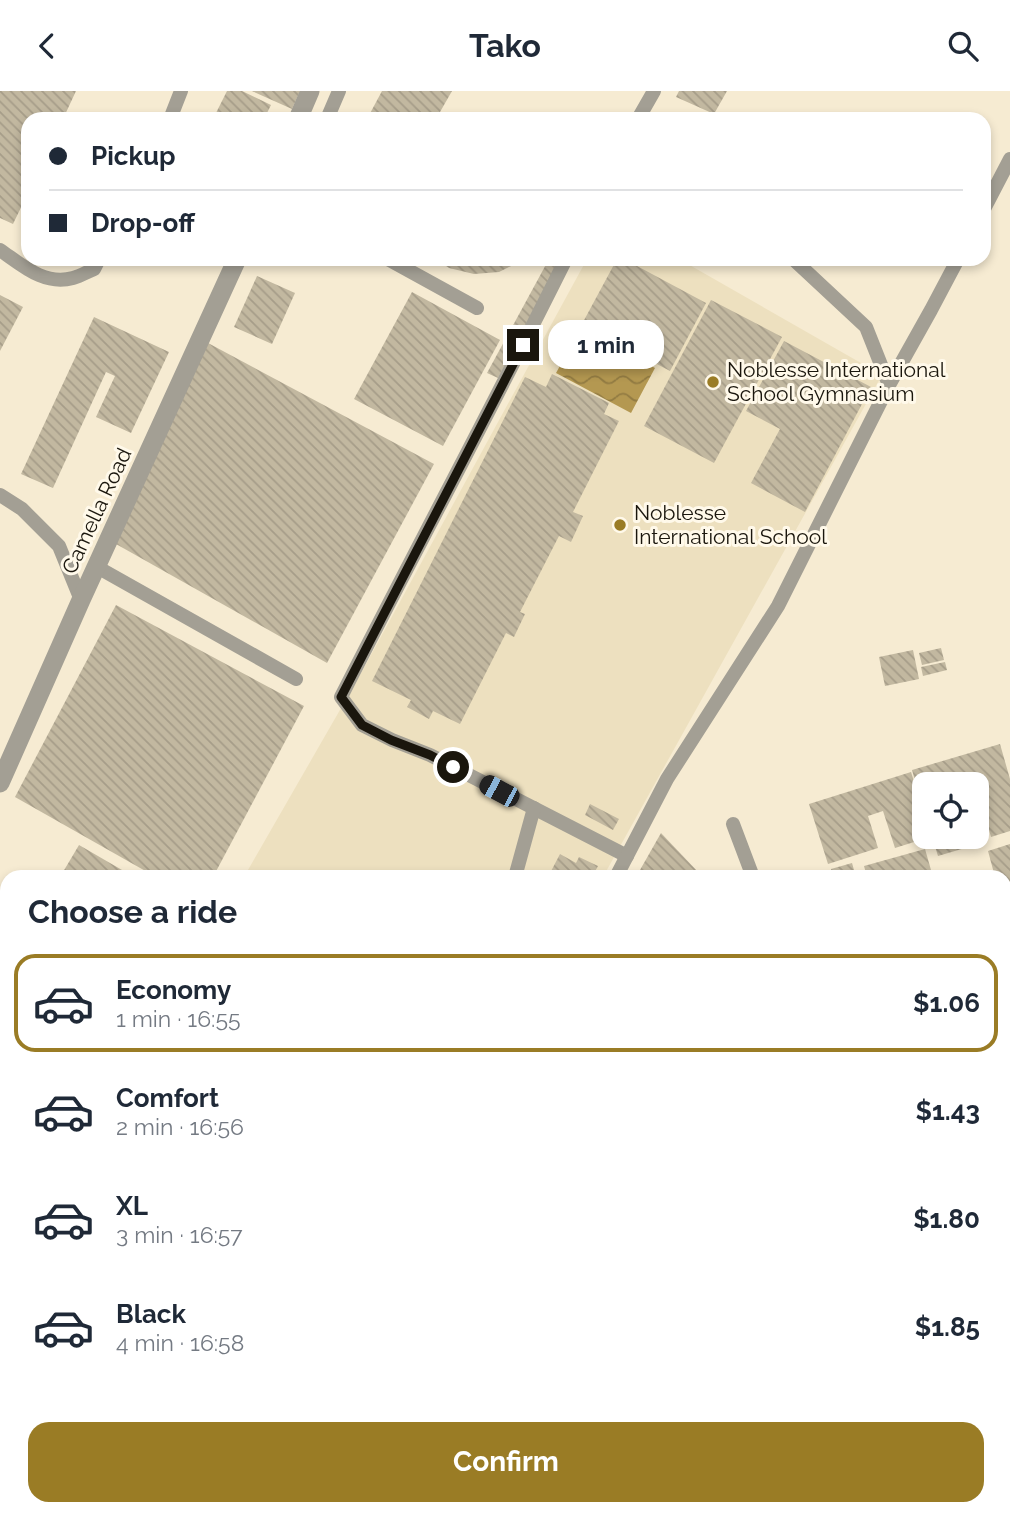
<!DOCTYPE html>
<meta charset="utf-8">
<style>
:root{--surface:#fff;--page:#f6f6f7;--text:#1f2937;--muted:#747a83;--line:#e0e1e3;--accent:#9a7c25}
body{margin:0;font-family:Raleway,sans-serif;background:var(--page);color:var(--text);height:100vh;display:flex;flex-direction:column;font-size:26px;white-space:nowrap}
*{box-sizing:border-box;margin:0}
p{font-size:23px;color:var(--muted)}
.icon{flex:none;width:38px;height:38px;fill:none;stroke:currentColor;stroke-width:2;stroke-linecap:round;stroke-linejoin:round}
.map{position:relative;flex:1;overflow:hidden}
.side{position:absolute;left:0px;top:779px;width:1012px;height:646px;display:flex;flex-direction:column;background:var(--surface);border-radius:21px 21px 0 0;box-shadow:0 4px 10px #0003}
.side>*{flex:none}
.banner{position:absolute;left:21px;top:21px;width:970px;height:154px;border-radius:21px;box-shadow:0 4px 10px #0003;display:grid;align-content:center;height:154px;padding:0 28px;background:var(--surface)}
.controls{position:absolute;left:912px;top:681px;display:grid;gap:14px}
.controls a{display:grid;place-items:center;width:77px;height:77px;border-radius:14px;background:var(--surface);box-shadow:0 4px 10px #0003;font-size:35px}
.end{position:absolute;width:32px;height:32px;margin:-16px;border:9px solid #1a160d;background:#fff;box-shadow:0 0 0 4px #fff}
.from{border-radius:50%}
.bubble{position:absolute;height:49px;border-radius:21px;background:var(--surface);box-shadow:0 4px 10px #0003;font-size:23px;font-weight:700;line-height:49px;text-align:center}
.car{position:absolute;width:21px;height:42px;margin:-21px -10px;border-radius:9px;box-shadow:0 0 5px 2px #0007;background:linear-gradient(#222 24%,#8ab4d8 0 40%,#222 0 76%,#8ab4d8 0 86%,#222 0)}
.banner b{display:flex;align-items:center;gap:24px;height:66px;font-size:26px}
.banner b+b{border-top:2px solid var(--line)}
.banner i{width:18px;height:18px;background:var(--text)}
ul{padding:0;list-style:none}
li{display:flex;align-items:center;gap:21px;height:98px;margin:0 14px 10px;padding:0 14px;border:4px solid transparent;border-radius:21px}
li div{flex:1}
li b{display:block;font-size:26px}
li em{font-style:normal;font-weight:700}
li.current{border-color:var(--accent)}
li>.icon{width:63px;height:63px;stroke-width:1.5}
h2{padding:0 28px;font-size:32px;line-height:84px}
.cta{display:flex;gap:14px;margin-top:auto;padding:14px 28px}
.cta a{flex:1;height:80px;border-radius:21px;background:var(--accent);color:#fff;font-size:28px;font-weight:700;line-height:80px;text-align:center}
header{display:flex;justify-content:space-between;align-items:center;height:91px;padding:0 28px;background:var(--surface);font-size:32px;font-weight:700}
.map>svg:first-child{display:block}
.built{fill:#ede0bf}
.water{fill:url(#water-waves)}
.building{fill:url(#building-back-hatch)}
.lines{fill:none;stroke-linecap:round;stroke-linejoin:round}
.service{stroke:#a39f94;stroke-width:14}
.minor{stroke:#a39f94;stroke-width:19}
.primary{stroke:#675f4d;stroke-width:19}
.route{stroke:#1a160d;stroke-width:9}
.poi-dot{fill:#9a7c25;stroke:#fff9ea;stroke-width:2.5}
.labels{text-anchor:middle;stroke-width:6;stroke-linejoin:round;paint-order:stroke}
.poi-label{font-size:21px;fill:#1a160d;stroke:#fff9ea;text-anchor:start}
.street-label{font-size:21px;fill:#1a160d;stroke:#fff9ea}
</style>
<header><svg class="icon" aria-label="back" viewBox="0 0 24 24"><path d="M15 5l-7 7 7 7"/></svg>Tako<svg class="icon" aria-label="search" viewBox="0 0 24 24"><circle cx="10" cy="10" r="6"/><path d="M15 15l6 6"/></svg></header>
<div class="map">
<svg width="1010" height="1424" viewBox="0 0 1010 1424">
<defs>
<pattern id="water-waves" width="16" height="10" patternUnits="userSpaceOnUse" patternTransform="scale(1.75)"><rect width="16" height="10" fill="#b49851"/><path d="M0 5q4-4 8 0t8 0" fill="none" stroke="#927b42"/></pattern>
<pattern id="building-back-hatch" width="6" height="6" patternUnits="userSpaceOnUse" patternTransform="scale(1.75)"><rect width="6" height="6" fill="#c2b8a0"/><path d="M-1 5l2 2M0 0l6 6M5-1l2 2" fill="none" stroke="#a69d89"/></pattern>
</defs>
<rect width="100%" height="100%" fill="#f6ebd2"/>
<!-- built -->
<polygon class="built" points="587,168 679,168 882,284 603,786 244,786 360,584"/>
<!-- water -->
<g class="water">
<polygon points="581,237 655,277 631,322 556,282"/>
<polygon points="398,1418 423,1418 437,1424 395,1424"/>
</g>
<!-- building -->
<g class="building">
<polygon points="0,0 76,0 63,28 28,28 28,102 13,133 0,127"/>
<polygon points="227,0 242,0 271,14 264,28 213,28"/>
<polygon points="252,0 300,0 292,18"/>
<polygon points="382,0 452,0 436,28 367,28"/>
<polygon points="679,0 727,0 714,23 676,6"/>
<polygon points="436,168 525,168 499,181 474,183 449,177"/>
<polygon points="549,168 560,168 498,287 487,282"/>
<polygon points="617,168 624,168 706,212 670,280 582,233"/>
<polygon points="257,185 295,202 272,253 234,236"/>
<polygon points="412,201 500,249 443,355 354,308"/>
<polygon points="0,204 23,216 0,260"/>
<polygon points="711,209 782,246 714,372 644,335"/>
<polygon points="94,226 169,261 131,342 96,326 115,285 106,281 53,397 21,383"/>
<polygon points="784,250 871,296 805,421 751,392 780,338 746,320"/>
<polygon points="208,252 434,373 327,572 116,453"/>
<polygon points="552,283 609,312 604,323 619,330 573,421 583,425 571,451 559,445 520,521 525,523 514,546 506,542 460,633 433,620 429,628 407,616 411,609 372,590 525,286 546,296"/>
<polygon points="116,514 304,615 213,786 156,786 15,706"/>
<polygon points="941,557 944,569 922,574 919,562"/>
<polygon points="913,559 919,588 885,595 879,566"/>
<polygon points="945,571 947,579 923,585 921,576"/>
<polygon points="1000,653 1010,688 1010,740 991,746 976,693 924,693 923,717 912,679"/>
<polygon points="911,681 924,722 924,746 930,746 895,757 883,720 868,725 878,757 828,773 809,713"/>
<polygon points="590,713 619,728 613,739 585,724"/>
<polygon points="661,742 699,782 700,786 636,786"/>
<polygon points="932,746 961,746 965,757 938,765"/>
<polygon points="1010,753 1010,803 1004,805 1004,786 995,786 988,760"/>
<polygon points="79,754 134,786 60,786"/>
<polygon points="925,758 933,786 867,786 864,775"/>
<polygon points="560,763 576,772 579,766 598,775 592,786 548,786"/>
<polygon points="852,772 856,786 833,786 831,778"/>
<polygon points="1010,930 1010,988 1004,989 1004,931"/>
<polygon points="3,1133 7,1135 7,1183 4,1188 0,1185 0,1173 3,1175 4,1173 0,1170 0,1138"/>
<polygon points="0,1189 7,1193 7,1208 0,1204"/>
<polygon points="1010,1197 1010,1227 1004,1224 1004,1208"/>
<polygon points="0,1235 7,1240 7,1260 0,1272"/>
<polygon points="7,1266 7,1322 3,1320 0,1326 0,1279"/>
<polygon points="7,1407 7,1418 42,1418 39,1424 8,1424 0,1420"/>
<polygon points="48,1418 54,1418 64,1424 44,1424"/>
<polygon points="62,1418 81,1418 77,1424 72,1424"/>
<polygon points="123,1418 179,1418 189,1424 129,1424 121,1419"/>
<polygon points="182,1418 205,1418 201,1424 192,1424"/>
<polygon points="208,1418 236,1418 232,1424 204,1424"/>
<polygon points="669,1418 702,1418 701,1424 668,1424"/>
<polygon points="705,1418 727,1418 726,1424 704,1424"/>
<polygon points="728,1418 762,1418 761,1424 727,1424"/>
<polygon points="773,1418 805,1418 803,1424 780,1424 772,1421"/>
</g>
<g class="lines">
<!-- service -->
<g class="service">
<polyline points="170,28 181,0"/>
<polyline points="327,28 339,0"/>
<polyline points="638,28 654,0"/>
<polyline points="984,118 1010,68"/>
<path d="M0 159C22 174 44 195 73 187 80 185 87 181 94 178L99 168"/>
<polyline points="388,168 477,217"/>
<path d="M566 168C493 315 415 460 341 606L362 634 392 649 430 664 627 765"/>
<polyline points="793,168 866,236 889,294"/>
<polyline points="0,404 22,418 59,455 81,509"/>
<polyline points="97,476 296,588"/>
<polyline points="733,733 753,786"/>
<polyline points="515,786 534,717"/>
<polyline points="616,786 667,688 778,515 889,294 931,219 958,168"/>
<polyline points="347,1424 350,1418"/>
</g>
<!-- minor -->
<g class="minor">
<polyline points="298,28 310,0"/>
<polyline points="0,692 81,509 237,168"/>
<polyline points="0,1210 7,1214"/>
<polyline points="0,1370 7,1358"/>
<polyline points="1004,1374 1010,1363"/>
<polyline points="95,1424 99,1418"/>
<polyline points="236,1424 241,1418"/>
<polyline points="979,1424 982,1418"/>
</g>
<!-- primary -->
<g class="primary">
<polyline points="1004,871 1010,870"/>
<polyline points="0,966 7,967"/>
</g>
</g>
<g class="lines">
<!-- route -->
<polyline class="route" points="453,676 430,664 391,649 362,634 341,606 523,254"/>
</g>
<!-- markers -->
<g class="poi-dot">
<circle cx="713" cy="291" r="7"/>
<circle cx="620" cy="434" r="7"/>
</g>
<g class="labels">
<!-- poi labels -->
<g class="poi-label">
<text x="727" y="286">Noblesse International<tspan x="727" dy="24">School Gymnasium</tspan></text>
<text x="634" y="429">Noblesse<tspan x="634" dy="24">International School</tspan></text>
</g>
<!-- street labels -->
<g class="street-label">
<text transform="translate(97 420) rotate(-65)" y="7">Camella Road</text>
</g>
</g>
</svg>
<div class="controls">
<a><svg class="icon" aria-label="locate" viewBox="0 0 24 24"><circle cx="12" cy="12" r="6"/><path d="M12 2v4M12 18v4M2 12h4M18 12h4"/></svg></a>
</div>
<i class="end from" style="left:453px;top:676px"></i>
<i class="end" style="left:523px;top:254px"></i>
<div class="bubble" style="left:548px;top:229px;width:116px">1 min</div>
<i class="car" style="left:499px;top:700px;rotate:298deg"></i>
<div class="banner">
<b><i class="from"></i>Pickup</b>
<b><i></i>Drop-off</b>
</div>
<section class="side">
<h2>Choose a ride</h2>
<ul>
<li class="current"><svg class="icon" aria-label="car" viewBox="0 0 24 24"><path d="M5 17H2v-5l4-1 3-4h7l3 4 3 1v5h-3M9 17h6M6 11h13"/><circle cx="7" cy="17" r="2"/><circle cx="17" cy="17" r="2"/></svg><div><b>Economy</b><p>1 min · 16:55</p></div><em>$1.06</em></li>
<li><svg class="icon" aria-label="car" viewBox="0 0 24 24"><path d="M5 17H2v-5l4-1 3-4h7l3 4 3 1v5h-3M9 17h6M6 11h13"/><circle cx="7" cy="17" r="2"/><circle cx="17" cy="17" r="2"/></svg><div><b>Comfort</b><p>2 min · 16:56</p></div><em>$1.43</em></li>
<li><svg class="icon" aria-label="car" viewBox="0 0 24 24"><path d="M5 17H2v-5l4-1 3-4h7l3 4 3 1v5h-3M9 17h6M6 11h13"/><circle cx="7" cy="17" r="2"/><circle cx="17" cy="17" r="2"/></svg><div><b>XL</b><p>3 min · 16:57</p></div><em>$1.80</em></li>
<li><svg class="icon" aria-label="car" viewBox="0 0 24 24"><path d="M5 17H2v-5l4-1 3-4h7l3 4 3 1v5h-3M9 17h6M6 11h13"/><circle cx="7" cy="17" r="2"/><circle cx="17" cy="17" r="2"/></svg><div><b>Black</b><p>4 min · 16:58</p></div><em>$1.85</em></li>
</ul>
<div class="cta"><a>Confirm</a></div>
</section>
</div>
